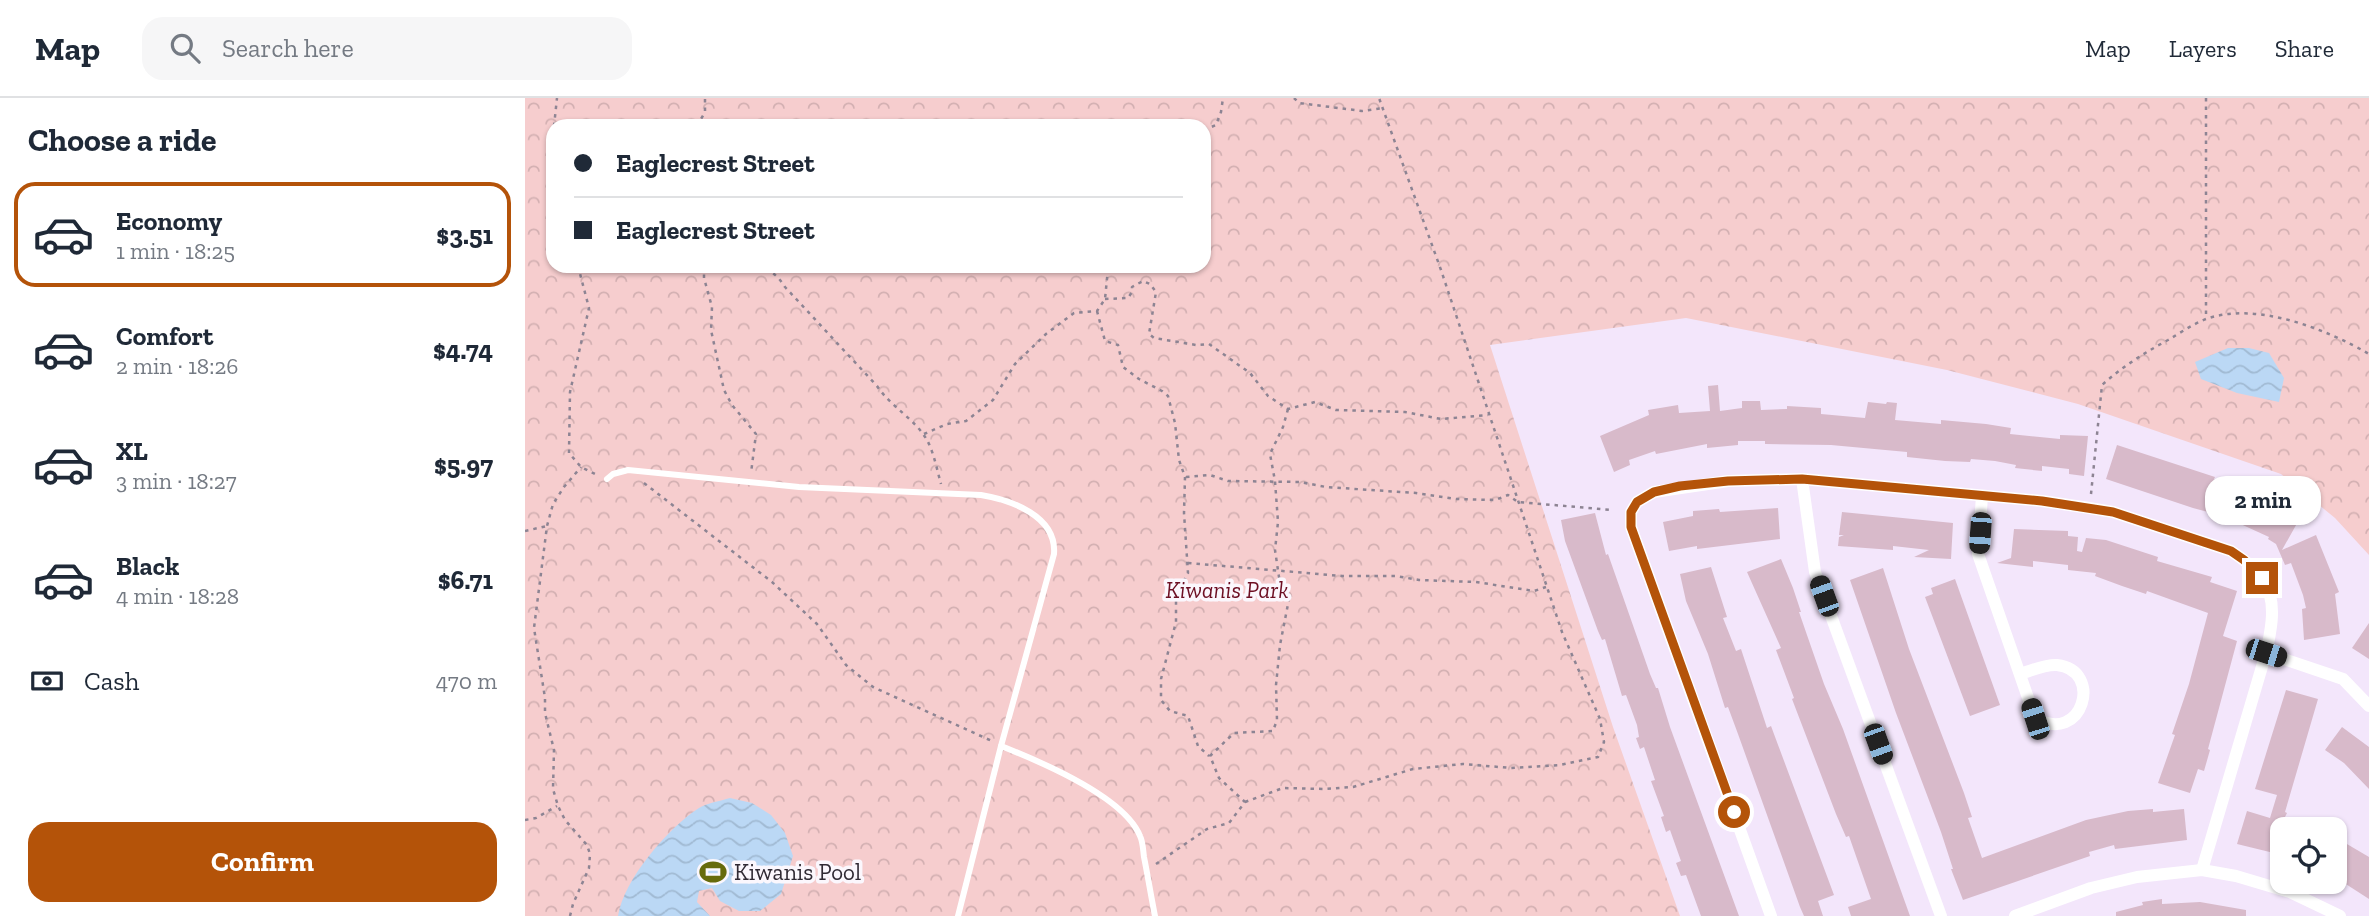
<!DOCTYPE html>
<meta charset="utf-8">
<style>
:root{--surface:#fff;--page:#f6f6f7;--text:#1f2937;--muted:#747a83;--line:#e0e1e3;--accent:#b45309}
body{margin:0;font-family:"Zilla Slab",serif;background:var(--page);color:var(--text);height:100vh;display:flex;flex-direction:column;font-size:26px;white-space:nowrap}
*{box-sizing:border-box;margin:0}
p{font-size:23px;color:var(--muted)}
.icon{flex:none;width:38px;height:38px;fill:none;stroke:currentColor;stroke-width:2;stroke-linecap:round;stroke-linejoin:round}
.map{position:relative;flex:1;overflow:hidden}
.side{display:flex;flex-direction:column;background:var(--surface);width:525px}
.side>*{flex:none}
.top-card{position:absolute;left:21px;top:21px;width:665px;height:154px;border-radius:21px;box-shadow:0 2px 5px #0004;display:grid;align-content:center;height:154px;padding:0 28px;background:var(--surface)}
.tools{position:absolute;left:1745px;top:719px;display:grid;gap:14px}
.tools a{display:grid;place-items:center;width:77px;height:77px;border-radius:14px;background:var(--surface);box-shadow:0 2px 5px #0004;font-size:35px}
.end{position:absolute;width:32px;height:32px;margin:-16px;border:9px solid #b45309;background:#fff;box-shadow:0 0 0 4px #fff}
.from{border-radius:50%}
.bubble{position:absolute;height:49px;border-radius:21px;background:var(--surface);box-shadow:0 2px 5px #0004;font-size:23px;font-weight:700;line-height:49px;text-align:center}
.car{position:absolute;width:21px;height:42px;margin:-21px -10px;border-radius:9px;box-shadow:0 0 5px 2px #0007;background:linear-gradient(#222 24%,#8ab4d8 0 40%,#222 0 76%,#8ab4d8 0 86%,#222 0)}
.top-card b{display:flex;align-items:center;gap:24px;height:66px;font-size:26px}
.top-card b+b{border-top:2px solid var(--line)}
.top-card i{width:18px;height:18px;background:var(--text)}
ul{padding:0;list-style:none}
li{display:flex;align-items:center;gap:21px;height:105px;margin:0 14px 10px;padding:0 14px;border:4px solid transparent;border-radius:21px}
li div{flex:1}
li b{display:block;font-size:26px}
li em{font-style:normal;font-weight:700}
li.selected{border-color:var(--accent)}
li>.icon{width:63px;height:63px;stroke-width:1.5}
h2{padding:0 28px;font-size:32px;line-height:84px}
.pay{display:flex;align-items:center;gap:18px;height:77px;padding:0 28px;font-size:26px}
.pay p{margin-inline-start:auto}
.primary-button{display:flex;gap:14px;margin-top:auto;padding:14px 28px}
.primary-button a{flex:1;height:80px;border-radius:21px;background:var(--accent);color:#fff;font-size:28px;font-weight:700;line-height:80px;text-align:center}
header{display:flex;align-items:center;gap:42px;box-sizing:border-box;height:98px;padding:0 35px;background:var(--surface);border-bottom:2px solid var(--line)}
header strong{font-size:33px}
nav{display:flex;gap:38px;margin-inline-start:auto;font-size:24px}
.search{width:490px;height:63px;background:var(--page);display:flex;align-items:center;gap:18px;box-sizing:border-box;padding:0 24px;border-radius:21px;color:var(--muted);font-size:26px}
main{display:flex;flex:1;min-height:0}
.map>svg:first-child{display:block}
.park{fill:url(#park-crowns);fill-rule:evenodd}
.water{fill:url(#water-waves)}
.building{fill:#d8baca}
.lines{fill:none;stroke-linecap:round;stroke-linejoin:round}
.path{stroke:#8d8493;stroke-width:2.5;stroke-dasharray:3.5 5;stroke-linecap:butt}
.lane{stroke:#fff;stroke-width:6}
.street{stroke:#fff;stroke-width:12}
.route{stroke:#b45309;stroke-width:9}
.labels{text-anchor:middle;stroke-width:7;stroke-linejoin:round;paint-order:stroke}
.park-label{font-size:23px;font-style:italic;fill:#6d0f23;stroke:#fbf7fd}
.poi-label{font-size:23px;fill:#302a34;stroke:#fbf7fd;text-anchor:start}
</style>
<header>
<strong>Map</strong>
<div class="search"><svg class="icon" aria-label="search" viewBox="0 0 24 24"><circle cx="10" cy="10" r="6"/><path d="M15 15l6 6"/></svg>Search here</div>
<nav><a>Map</a><a>Layers</a><a>Share</a></nav>
</header>
<main>
<section class="side">
<h2>Choose a ride</h2>
<ul>
<li class="selected"><svg class="icon" aria-label="car" viewBox="0 0 24 24"><path d="M5 17H2v-5l4-1 3-4h7l3 4 3 1v5h-3M9 17h6M6 11h13"/><circle cx="7" cy="17" r="2"/><circle cx="17" cy="17" r="2"/></svg><div><b>Economy</b><p>1 min · 18:25</p></div><em>$3.51</em></li>
<li><svg class="icon" aria-label="car" viewBox="0 0 24 24"><path d="M5 17H2v-5l4-1 3-4h7l3 4 3 1v5h-3M9 17h6M6 11h13"/><circle cx="7" cy="17" r="2"/><circle cx="17" cy="17" r="2"/></svg><div><b>Comfort</b><p>2 min · 18:26</p></div><em>$4.74</em></li>
<li><svg class="icon" aria-label="car" viewBox="0 0 24 24"><path d="M5 17H2v-5l4-1 3-4h7l3 4 3 1v5h-3M9 17h6M6 11h13"/><circle cx="7" cy="17" r="2"/><circle cx="17" cy="17" r="2"/></svg><div><b>XL</b><p>3 min · 18:27</p></div><em>$5.97</em></li>
<li><svg class="icon" aria-label="car" viewBox="0 0 24 24"><path d="M5 17H2v-5l4-1 3-4h7l3 4 3 1v5h-3M9 17h6M6 11h13"/><circle cx="7" cy="17" r="2"/><circle cx="17" cy="17" r="2"/></svg><div><b>Black</b><p>4 min · 18:28</p></div><em>$6.71</em></li>
</ul>
<div class="pay"><svg class="icon" aria-label="cash" viewBox="0 0 24 24"><path d="M3 7h18v10H3z"/><circle cx="12" cy="12" r="2"/></svg>Cash<p>470 m</p></div>
<div class="primary-button"><a>Confirm</a></div>
</section>
<div class="map">
<svg width="1844" height="818" viewBox="0 0 1844 818">
<defs>
<pattern id="park-crowns" width="20" height="18" patternUnits="userSpaceOnUse" patternTransform="scale(1.75)"><rect width="20" height="18" fill="#f6cdce"/><path d="M2 6a3 3 0 1 1 6 0M12 15a3 3 0 1 1 6 0" fill="none" stroke="#d3b0b2"/></pattern>
<pattern id="water-waves" width="16" height="10" patternUnits="userSpaceOnUse" patternTransform="scale(1.75)"><rect width="16" height="10" fill="#bbd8f5"/><path d="M0 5q4-4 8 0t8 0" fill="none" stroke="#a1bad3"/></pattern>
</defs>
<rect width="100%" height="100%" fill="#f3e6fb"/>
<!-- park -->
<path class="park" d="M0 0H1844V457L1810 420 1756 376 1553 306 1422 272 1161 220 965 247 1088 629 1155 818H0ZM28 28H679V168H28Z"/>
<!-- water -->
<g class="water">
<polygon points="1703,250 1724,250 1744,255 1759,280 1754,304 1712,295 1676,281 1670,264"/>
<path d="M205 700 227 705 246 717 260 735 268 758 256 796 235 813H214L195 803 187 790 174 793 172 804 185 818H93C99 781 143 730 174 710 182 705 195 703 205 700Z"/>
</g>
<!-- building -->
<g class="building">
<polygon points="1193,287 1195,313 1217,310 1217,303 1235,303 1236,312 1262,311 1262,308 1296,310 1296,316 1340,320 1343,304 1361,306 1362,304 1372,305 1370,322 1416,326 1416,322 1461,326 1486,330 1485,336 1535,341 1535,337 1563,338 1559,378 1544,376 1544,371 1517,368 1517,373 1490,370 1491,367 1470,363 1446,361 1445,364 1420,363 1382,359 1382,354 1306,347 1240,346 1240,343 1213,343 1213,347 1182,350 1182,346 1131,356 1130,353 1104,362 1105,367 1089,374 1075,338 1124,317 1123,312 1153,307 1154,315 1185,313 1183,288"/>
<polygon points="1592,347 1690,379 1689,381 1747,403 1775,420 1757,452 1791,437 1814,494 1810,496 1815,536 1779,542 1777,511 1781,510 1778,497 1766,465 1760,467 1751,446 1743,441 1744,439 1698,418 1668,410 1581,381"/>
<polygon points="1253,410 1255,441 1172,451 1172,448 1144,453 1138,424 1168,418 1168,413 1194,411 1195,414"/>
<polygon points="1317,414 1428,425 1426,461 1389,459 1404,452 1368,448 1368,452 1313,448 1314,439 1319,437 1314,437"/>
<polygon points="1070,415 1081,457 1083,456 1125,576 1131,590 1133,590 1145,629 1214,818 1176,818 1161,777 1156,778 1151,765 1156,763 1145,732 1141,734 1136,719 1139,718 1126,683 1130,682 1119,649 1115,651 1111,640 1114,639 1112,627 1101,597 1097,598 1080,541 1077,542 1073,533 1040,443 1036,422"/>
<polygon points="1489,431 1543,433 1543,438 1553,439 1552,453 1557,454 1561,440 1581,442 1633,459 1632,463 1687,479 1685,484 1712,493 1698,538 1712,543 1683,651 1685,652 1679,673 1673,671 1665,695 1633,685 1650,637 1647,636 1664,586 1683,515 1622,493 1621,496 1597,488 1570,478 1571,475 1543,472 1543,467 1508,463 1508,469 1472,465 1486,460"/>
<polygon points="1256,461 1268,490 1276,514 1274,514 1299,586 1318,631 1385,818 1326,818 1323,809 1346,801 1324,738 1321,739 1311,716 1267,601 1269,600 1251,552 1256,550 1222,474"/>
<polygon points="1186,469 1202,519 1198,520 1211,553 1216,551 1242,630 1246,628 1309,797 1293,803 1298,818 1279,818 1275,809 1213,636 1203,609 1200,610 1183,556 1161,503 1155,476"/>
<polygon points="1358,470 1384,551 1439,695 1447,719 1443,720 1457,760 1561,722 1603,713 1628,711 1628,714 1659,711 1662,742 1590,751 1589,747 1564,754 1565,758 1438,802 1426,771 1428,771 1416,734 1371,615 1325,482"/>
<polygon points="1430,481 1475,607 1445,618 1400,499 1408,496 1406,490"/>
<polygon points="1844,525 1844,561 1827,550"/>
<polygon points="1761,592 1793,601 1760,714 1762,715 1760,719 1792,732 1757,732 1757,757 1712,746 1722,713 1745,720 1752,697 1730,691"/>
<polygon points="1817,629 1844,649 1844,691 1819,665 1800,652"/>
<polygon points="1810,739 1844,759 1844,801 1810,779"/>
<polygon points="1637,801 1637,806 1675,804 1721,812 1721,818 1591,818 1591,814 1618,807 1617,804"/>
</g>
<g class="lines">
<!-- path -->
<g class="path">
<polyline points="769,0 774,5 837,13 858,10"/>
<polyline points="1681,0 1681,221"/>
<polyline points="29,28 32,0"/>
<polyline points="172,28 180,14 180,0"/>
<polyline points="679,32 691,27 696,14 698,0"/>
<polyline points="53,168 64,210 45,294 44,355 56,369 72,377"/>
<polyline points="179,168 179,180 187,209 186,232 199,292 207,307 231,336 226,375"/>
<path d="M233 168C246 172 253 178 260 189L352 288C366 309 390 321 402 342 409 355 412 372 416 386"/>
<polyline points="580,201 603,200 607,194 607,189 618,183 625,186 631,194 624,236 629,240 671,247 684,246 725,275 743,298 763,311 790,304 811,312 880,314 916,321 963,317"/>
<polyline points="572,213 580,243 593,247 598,269 614,281 637,293 643,298 650,325 654,362 660,379 659,415 663,475 651,498 651,524 636,581 636,602 645,613 663,618 673,648 684,658"/>
<polyline points="399,336 422,326 441,323 468,302 490,266 521,236 549,215 572,213 580,201 583,171 582,168"/>
<polyline points="661,379 685,377 703,383 775,384 801,389 891,395 931,401 970,402 983,397 993,404 1087,412"/>
<polyline points="119,385 247,484 292,526 321,567 348,589 469,644"/>
<path d="M1566 396 1577 287C1597 269 1619 255 1643 242 1655 235 1668 226 1681 221 1731 203 1801 231 1844 256"/>
<polyline points="0,433 22,428"/>
<polyline points="663,465 817,478 871,478 894,482 951,484 1009,493 1021,489"/>
<polyline points="720,704 758,690 800,691 828,689 888,671 938,666 986,670 1035,667 1073,659 1079,644 1075,621 1037,534 916,172 854,0"/>
<polyline points="0,722 11,720 32,708"/>
<polyline points="631,766 682,731 704,725 720,704 694,680 685,658 709,635 748,633 752,622 751,587 755,547 764,501 754,479 750,452 753,424 750,383 745,356 758,329 763,311"/>
<polyline points="45,818 48,806 64,770 65,756 62,747 40,722 33,708 28,691 29,652 20,615 20,600 9,530 22,428 28,406 39,389 56,369"/>
</g>
<!-- lane -->
<g class="lane">
<path d="M82 381 88 376 103 372 274 389 456 397C486 402 532 418 529 456L476 648 433 818"/>
<path d="M476 648C514 663 599 698 615 738 618 744 618 752 619 759 623 779 626 798 630 818"/>
</g>
<!-- street -->
<g class="street">
<polyline points="1277,381 1290,474 1416,818"/>
<path d="M1457 398 1453 456 1510 620C1558 648 1579 572 1532 567 1520 566 1506 573 1495 576"/>
<polyline points="1741,555 1818,581 1844,608"/>
<path d="M1246 818 1106 429V414L1112 404 1129 394 1203 383 1277 381 1517 403 1564 410 1588 414 1706 453C1752 483 1752 506 1741 555L1677 772"/>
<polyline points="1490,818 1566,790 1612,779 1677,772 1711,778 1765,794 1815,818"/>
</g>
</g>
<g class="lines">
<!-- route -->
<polyline class="route" points="1209,714 1106,429 1106,414 1112,404 1129,394 1155,388 1203,383 1277,381 1517,403 1588,414 1706,453 1719,462 1737,480"/>
</g>
<!-- icons -->
<defs>
<g id="stadium-bare" transform="scale(2.1)"><path d="M0-5a6.5 5 0 1 0 0 10a6.5 5 0 1 0 0-10ZM-3.5-1.8h7v3.6h-7Z" fill="#676b0c" stroke="#fbf7fd" stroke-width="2.5" paint-order="stroke"/></g>
</defs>
<g fill-rule="evenodd">
<use href="#stadium-bare" x="188" y="774"/>
</g>
<g class="labels">
<!-- park labels -->
<g class="park-label">
<text x="702" y="500">Kiwanis Park</text>
</g>
<!-- poi labels -->
<g class="poi-label">
<text x="209" y="782">Kiwanis Pool</text>
</g>
</g>
</svg>
<div class="tools">
<a><svg class="icon" aria-label="locate" viewBox="0 0 24 24"><circle cx="12" cy="12" r="6"/><path d="M12 2v4M12 18v4M2 12h4M18 12h4"/></svg></a>
</div>
<i class="end from" style="left:1209px;top:714px"></i>
<i class="end" style="left:1737px;top:480px"></i>
<div class="bubble" style="left:1680px;top:378px;width:116px">2 min</div>
<i class="car" style="left:1455px;top:435px;rotate:184deg"></i>
<i class="car" style="left:1299px;top:498px;rotate:340deg"></i>
<i class="car" style="left:1741px;top:555px;rotate:108deg"></i>
<i class="car" style="left:1510px;top:621px;rotate:342deg"></i>
<i class="car" style="left:1353px;top:646px;rotate:160deg"></i>
<div class="top-card">
<b><i class="from"></i>Eaglecrest Street</b>
<b><i></i>Eaglecrest Street</b>
</div>
</div>
</main>
